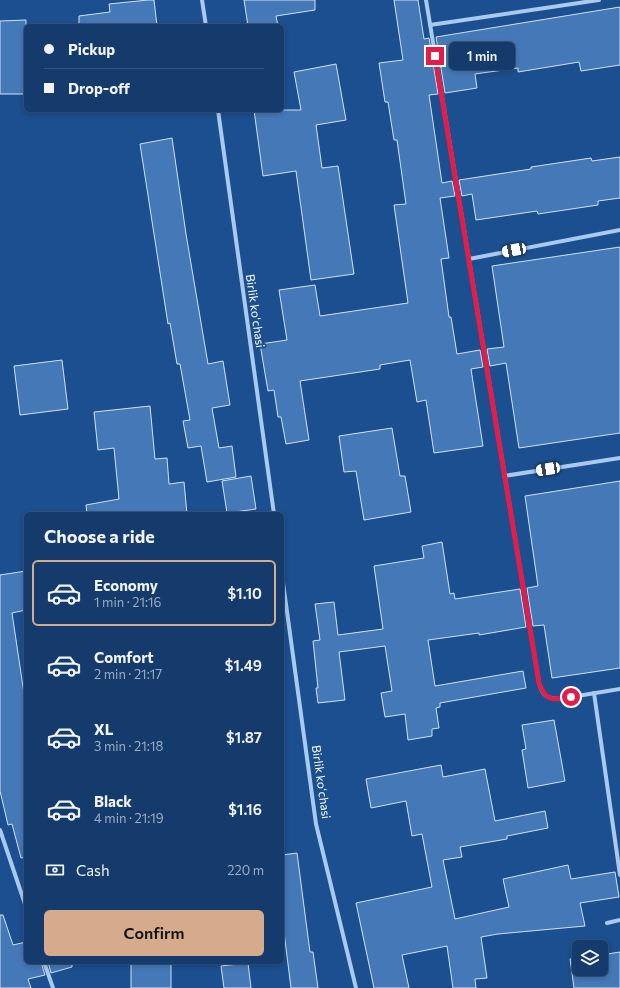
<!DOCTYPE html>
<meta charset="utf-8">
<style>
:root{--surface:#143b6b;--page:#214673;--text:#f1f3f6;--muted:#9dadc1;--line:#33557e;--accent:#d6ab8b}
body{margin:0;font-family:Commissioner,sans-serif;background:var(--page);color:var(--text);height:100vh;display:flex;flex-direction:column;font-size:15px;white-space:nowrap}
*{box-sizing:border-box;margin:0}
p{font-size:13px;color:var(--muted)}
.icon{flex:none;width:22px;height:22px;fill:none;stroke:currentColor;stroke-width:2;stroke-linecap:round;stroke-linejoin:round}
.map{position:relative;flex:1;overflow:hidden}
.panel{position:absolute;left:24px;top:512px;width:260px;height:452px;display:flex;flex-direction:column;background:var(--surface);border-radius:6px;box-shadow:0 2px 6px #0003,0 0 0 1px var(--line)}
.panel>*{flex:none}
.guide{position:absolute;left:24px;top:24px;width:260px;height:88px;border-radius:6px;box-shadow:0 2px 6px #0003,0 0 0 1px var(--line);display:grid;align-content:center;height:88px;padding:0 20px;background:var(--surface)}
.fabs{position:absolute;left:572px;top:940px;display:grid;gap:8px}
.fabs a{display:grid;place-items:center;width:36px;height:36px;border-radius:6px;background:var(--surface);box-shadow:0 2px 6px #0003,0 0 0 1px var(--line);font-size:20px}
.end{position:absolute;width:18px;height:18px;margin:-9px;border:5px solid #e11d48;background:#fff;box-shadow:0 0 0 2px #fff}
.from{border-radius:50%}
.bubble{position:absolute;height:28px;border-radius:6px;background:var(--surface);box-shadow:0 2px 6px #0003,0 0 0 1px var(--line);font-size:13px;font-weight:600;line-height:28px;text-align:center}
.car{position:absolute;width:12px;height:24px;margin:-12px -6px;border-radius:5px;box-shadow:0 0 3px 1px #0007;background:linear-gradient(#fff 24%,#345 0 40%,#fff 0 76%,#345 0 86%,#fff 0)}
.guide b{display:flex;align-items:center;gap:14px;height:38px;font-size:15px}
.guide b+b{border-top:1px solid var(--line)}
.guide i{width:10px;height:10px;background:var(--text)}
ul{padding:0;list-style:none}
li{display:flex;align-items:center;gap:12px;height:66px;margin:0 8px 6px;padding:0 12px;border:2px solid transparent;border-radius:6px}
li div{flex:1}
li b{display:block;font-size:15px}
li em{font-style:normal;font-weight:600}
li.selected{border-color:var(--accent)}
li>.icon{width:36px;height:36px;stroke-width:1.5}
h2{padding:0 20px;font-size:18px;line-height:48px}
.pay{display:flex;align-items:center;gap:10px;height:44px;padding:0 20px;font-size:15px}
.pay p{margin-inline-start:auto}
.cta{display:flex;gap:8px;margin-top:auto;padding:8px 20px}
.cta a{flex:1;height:46px;border-radius:6px;background:var(--accent);color:#111;font-size:16px;font-weight:600;line-height:46px;text-align:center}
.map>svg:first-child{display:block}
.building{fill:#4478b7;stroke:#cfe3fa}
.lines{fill:none;stroke-linecap:round;stroke-linejoin:round}
.minor{stroke:#a9c9ee;stroke-width:4}
.route{stroke:#e11d48;stroke-width:5}
.labels{text-anchor:middle;stroke-width:4;stroke-linejoin:round;paint-order:stroke}
.street-label{font-size:12px;fill:#fff;stroke:#1b4f8f}
</style>
<div class="map">
<svg width="620" height="988" viewBox="0 0 620 988">
<rect width="100%" height="100%" fill="#1b4f8f"/>
<!-- building -->
<g class="building">
<polygon points="148,0 154,0 157,26 79,26 79,16 110,12 109,4"/>
<polygon points="244,0 315,0 315,10 276,16 278,26 248,26"/>
<polygon points="394,0 418,0 424,39 429,38 438,94 429,95 442,183 452,181 455,196 440,198 449,258 441,259 449,317 451,317 457,354 480,350 483,367 471,369 483,446 434,453 426,400 417,402 410,360 380,365 380,369 300,381 309,440 286,444 281,417 278,417 274,390 268,391 260,344 287,340 279,290 315,285 320,316 408,303 394,205 406,204 397,140 394,140 388,102 385,102 379,63 403,60"/>
<polygon points="620,7 620,65 581,71 579,62 518,72 518,68 475,74 477,88 445,93 436,37"/>
<polygon points="26,20 26,48 24,48 24,94 0,94 0,21"/>
<polygon points="336,64 346,120 316,125 322,168 338,166 354,274 311,280 296,171 263,176 254,110 301,110 294,72"/>
<polygon points="172,138 186,234 208,364 223,361 230,405 212,408 219,448 232,446 236,477 207,482 201,446 188,448 183,421 190,420 180,364 177,364 170,323 168,324 140,144"/>
<polygon points="620,157 620,198 598,201 598,205 538,214 537,211 476,220 472,194 462,196 459,180 531,169 531,167 591,158 592,161"/>
<polygon points="620,247 620,433 519,448 506,363 490,366 487,349 504,347 492,266"/>
<polygon points="62,360 68,409 20,415 14,366"/>
<polygon points="150,406 155,459 167,458 169,484 184,482 187,514 87,514 86,505 119,499 114,448 98,450 94,412"/>
<polygon points="392,428 400,476 405,476 411,512 364,520 356,471 344,472 339,436"/>
<polygon points="251,476 256,509 227,513 222,481"/>
<polygon points="620,481 620,668 552,678 544,625 533,626 527,588 538,586 525,496"/>
<polygon points="442,542 450,594 454,593 455,599 520,589 526,627 479,635 479,633 428,640 435,686 523,671 526,688 440,703 440,707 436,708 439,728 432,729 432,736 408,740 405,714 385,717 381,693 392,691 385,646 339,652 345,700 318,703 316,688 318,688 313,641 320,640 315,604 334,602 338,635 383,629 374,566 424,558 422,546"/>
<polygon points="26,571 26,610 12,613 26,707 26,857 21,858 12,824 8,825 0,791 0,575"/>
<polygon points="554,720 565,781 528,788 522,750 526,749 522,725"/>
<polygon points="441,765 443,777 485,769 495,821 545,811 548,828 507,836 507,839 460,847 462,857 443,860 455,919 509,907 503,879 568,865 571,879 615,872 619,897 580,903 585,926 498,934 481,937 487,978 475,979 476,988 453,988 447,946 402,955 409,988 374,988 356,903 432,887 422,834 412,836 406,801 371,808 366,779"/>
<polygon points="297,853 310,952 313,952 318,988 291,988 284,932 282,932 282,855"/>
<polygon points="0,915 3,915 13,945 26,942 26,962 41,962 45,975 28,979 31,988 0,988"/>
<polygon points="620,952 620,988 574,988 570,959 579,958 579,969 601,969 601,955"/>
<polygon points="48,962 72,962 72,967 51,973"/>
<rect x="131" y="962" width="40" height="26"/>
<polygon points="248,963 251,988 224,988 221,966"/>
</g>
<g class="lines">
<!-- minor -->
<g class="minor">
<polyline points="202,0 206,26"/>
<path d="M426 0 539 683C543 696 546 698 559 699L620 689"/>
<polyline points="430,25 599,0"/>
<polyline points="218,110 274,514"/>
<polyline points="469,259 620,230"/>
<polyline points="504,476 620,458"/>
<polyline points="282,575 316,824 356,988"/>
<polyline points="594,693 620,875"/>
<polyline points="0,830 26,907"/>
<polyline points="607,923 620,920"/>
<polyline points="44,962 53,988"/>
</g>
</g>
<g class="lines">
<!-- route -->
<path class="route" d="M435 56 539 683C546 702 553 700 571 697"/>
</g>
<g class="labels">
<!-- street labels -->
<g class="street-label">
<text transform="translate(255 311) rotate(82)" y="4">Birlik koʻchasi</text>
<text transform="translate(321 782) rotate(82)" y="4">Birlik koʻchasi</text>
</g>
</g>
</svg>
<div class="fabs">
<a><svg class="icon" aria-label="layers" viewBox="0 0 24 24"><path d="M12 4l9 5-9 5-9-5zM3 14l9 5 9-5"/></svg></a>
</div>
<i class="end from" style="left:571px;top:697px"></i>
<i class="end" style="left:435px;top:56px"></i>
<div class="bubble" style="left:449px;top:42px;width:66px">1 min</div>
<i class="car" style="left:514px;top:250px;rotate:259deg"></i>
<i class="car" style="left:548px;top:469px;rotate:261deg"></i>
<div class="guide">
<b><i class="from"></i>Pickup</b>
<b><i></i>Drop-off</b>
</div>
<section class="panel">
<h2>Choose a ride</h2>
<ul>
<li class="selected"><svg class="icon" aria-label="car" viewBox="0 0 24 24"><path d="M5 17H2v-5l4-1 3-4h7l3 4 3 1v5h-3M9 17h6M6 11h13"/><circle cx="7" cy="17" r="2"/><circle cx="17" cy="17" r="2"/></svg><div><b>Economy</b><p>1 min · 21:16</p></div><em>$1.10</em></li>
<li><svg class="icon" aria-label="car" viewBox="0 0 24 24"><path d="M5 17H2v-5l4-1 3-4h7l3 4 3 1v5h-3M9 17h6M6 11h13"/><circle cx="7" cy="17" r="2"/><circle cx="17" cy="17" r="2"/></svg><div><b>Comfort</b><p>2 min · 21:17</p></div><em>$1.49</em></li>
<li><svg class="icon" aria-label="car" viewBox="0 0 24 24"><path d="M5 17H2v-5l4-1 3-4h7l3 4 3 1v5h-3M9 17h6M6 11h13"/><circle cx="7" cy="17" r="2"/><circle cx="17" cy="17" r="2"/></svg><div><b>XL</b><p>3 min · 21:18</p></div><em>$1.87</em></li>
<li><svg class="icon" aria-label="car" viewBox="0 0 24 24"><path d="M5 17H2v-5l4-1 3-4h7l3 4 3 1v5h-3M9 17h6M6 11h13"/><circle cx="7" cy="17" r="2"/><circle cx="17" cy="17" r="2"/></svg><div><b>Black</b><p>4 min · 21:19</p></div><em>$1.16</em></li>
</ul>
<div class="pay"><svg class="icon" aria-label="cash" viewBox="0 0 24 24"><path d="M3 7h18v10H3z"/><circle cx="12" cy="12" r="2"/></svg>Cash<p>220 m</p></div>
<div class="cta"><a>Confirm</a></div>
</section>
</div>
